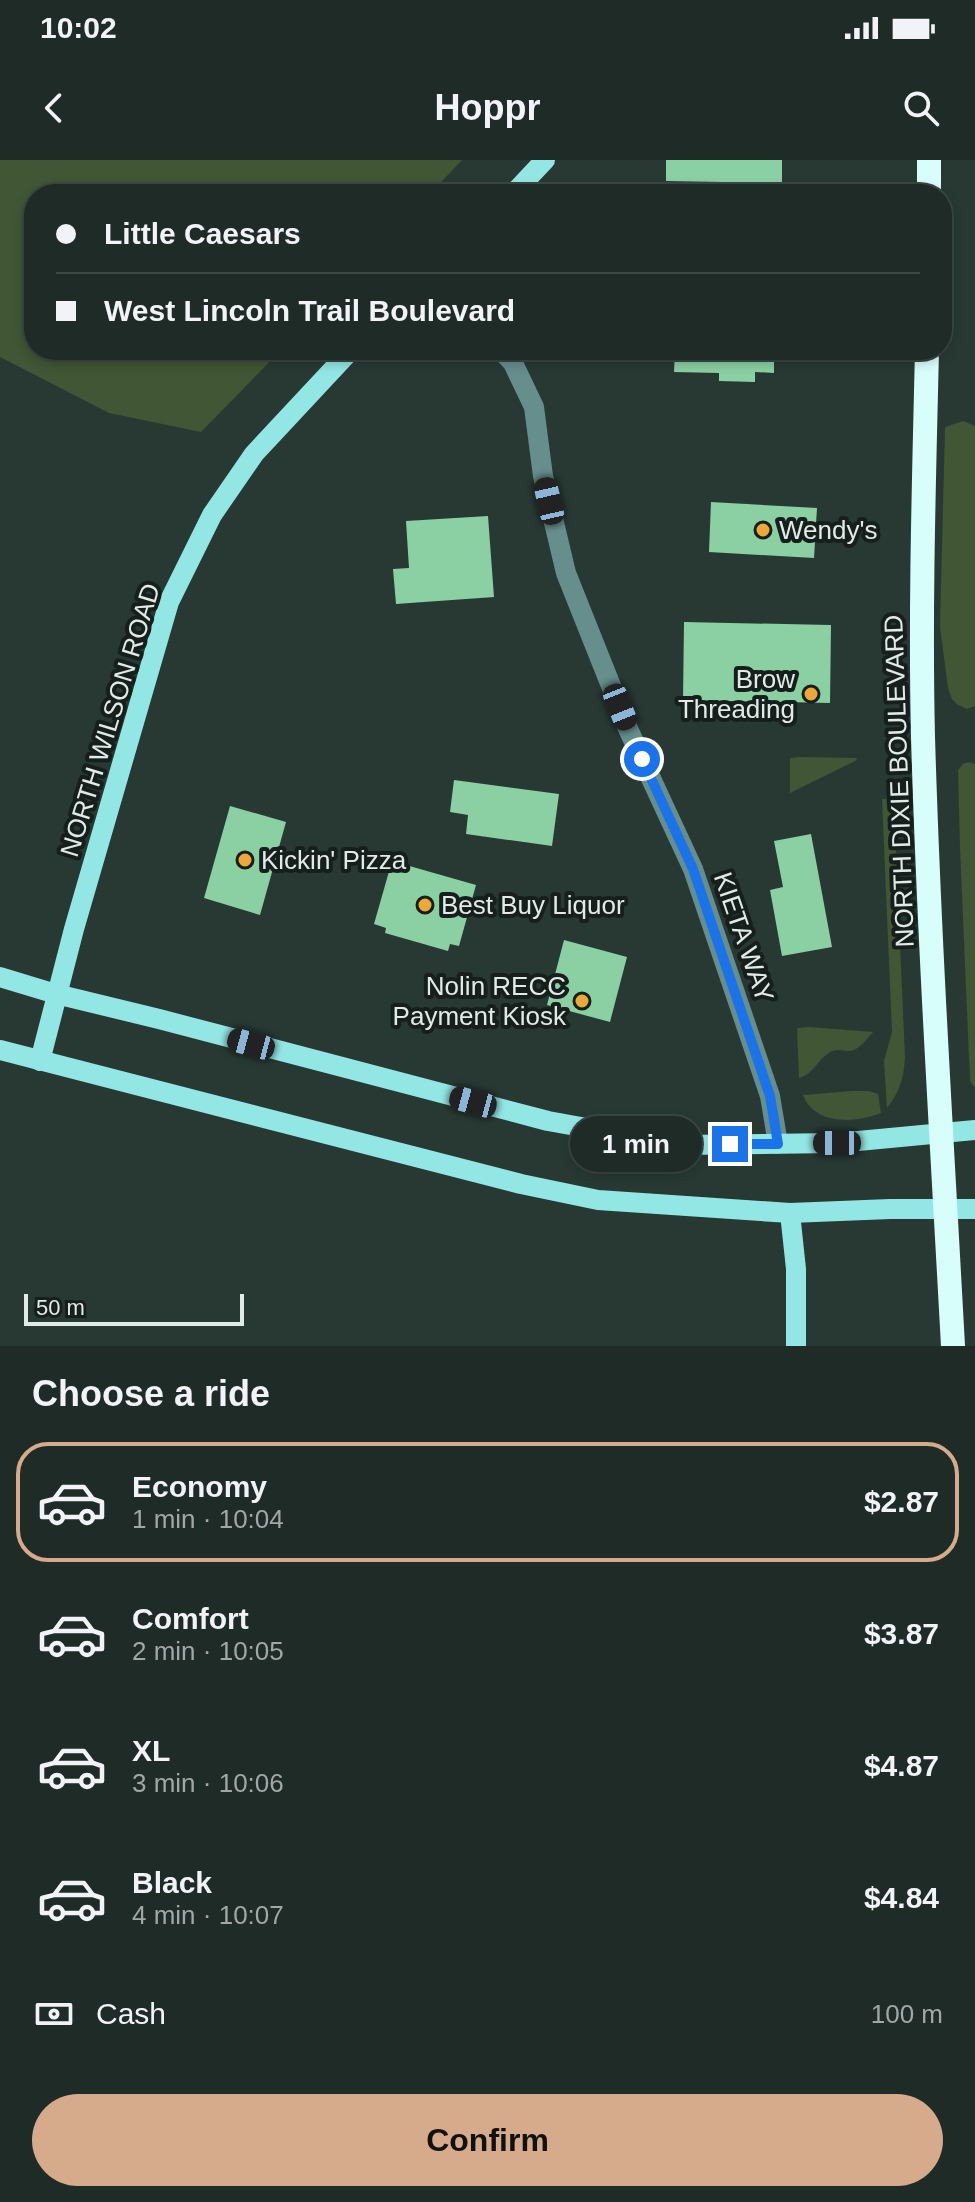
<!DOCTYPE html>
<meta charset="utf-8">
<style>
:root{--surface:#1e2b27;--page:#26332f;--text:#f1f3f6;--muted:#a1a7a7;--line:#3c4744;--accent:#d6ab8b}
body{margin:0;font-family:Helvetica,sans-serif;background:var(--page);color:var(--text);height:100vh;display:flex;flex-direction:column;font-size:30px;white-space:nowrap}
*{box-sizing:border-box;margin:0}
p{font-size:26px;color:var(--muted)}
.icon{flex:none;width:44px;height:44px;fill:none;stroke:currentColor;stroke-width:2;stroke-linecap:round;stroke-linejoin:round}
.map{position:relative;height:1186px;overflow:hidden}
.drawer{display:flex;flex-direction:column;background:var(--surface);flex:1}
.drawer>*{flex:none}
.top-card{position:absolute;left:24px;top:24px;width:928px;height:176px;border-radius:32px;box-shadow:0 4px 12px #0003,0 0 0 2px var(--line);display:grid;align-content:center;height:176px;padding:0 32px;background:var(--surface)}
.scale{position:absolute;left:24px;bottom:20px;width:220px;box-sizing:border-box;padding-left:8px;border:4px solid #e0eae7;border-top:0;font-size:22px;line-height:28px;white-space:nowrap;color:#e0eae7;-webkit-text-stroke:6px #171f1c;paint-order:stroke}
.end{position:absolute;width:36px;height:36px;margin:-18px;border:10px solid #1a73e8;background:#fff;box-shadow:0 0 0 4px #fff}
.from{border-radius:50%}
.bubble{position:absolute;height:56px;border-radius:28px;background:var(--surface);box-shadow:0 4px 12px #0003,0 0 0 2px var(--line);font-size:26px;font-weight:700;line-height:56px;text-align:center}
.car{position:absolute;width:24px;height:48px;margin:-24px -12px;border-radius:10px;box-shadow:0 0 6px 2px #0007;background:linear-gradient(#222 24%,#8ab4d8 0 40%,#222 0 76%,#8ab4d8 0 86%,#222 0)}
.top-card b{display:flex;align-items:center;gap:28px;height:76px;font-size:30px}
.top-card b+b{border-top:2px solid var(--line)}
.top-card i{width:20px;height:20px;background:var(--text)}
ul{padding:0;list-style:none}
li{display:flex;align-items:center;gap:24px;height:120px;margin:0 16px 12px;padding:0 16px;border:4px solid transparent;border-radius:32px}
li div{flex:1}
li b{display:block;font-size:30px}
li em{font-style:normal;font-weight:700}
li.selected{border-color:var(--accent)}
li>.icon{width:72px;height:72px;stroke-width:1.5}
h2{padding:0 32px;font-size:36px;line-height:96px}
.pay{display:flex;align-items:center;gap:20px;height:88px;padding:0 32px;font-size:30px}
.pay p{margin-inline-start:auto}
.cta{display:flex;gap:16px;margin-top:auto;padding:16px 32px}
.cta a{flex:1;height:92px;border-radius:48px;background:var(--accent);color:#111;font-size:32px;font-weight:700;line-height:92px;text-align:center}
.status{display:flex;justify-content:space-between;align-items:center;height:56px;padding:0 40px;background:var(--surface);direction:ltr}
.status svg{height:22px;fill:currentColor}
header{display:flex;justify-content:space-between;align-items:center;height:104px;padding:0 32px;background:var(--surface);font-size:36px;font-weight:700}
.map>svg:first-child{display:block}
.green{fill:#405634}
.building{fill:#8ad0a2}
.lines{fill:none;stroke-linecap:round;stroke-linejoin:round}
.minor{stroke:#668e8d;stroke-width:20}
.major{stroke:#92e7e5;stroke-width:20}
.highway{stroke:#d8fefc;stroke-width:24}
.route{stroke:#1a73e8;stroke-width:10}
.poi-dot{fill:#eca93a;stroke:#171f1c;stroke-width:3}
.labels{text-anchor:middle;stroke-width:8;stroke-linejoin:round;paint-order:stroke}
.poi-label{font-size:26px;fill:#e0eae7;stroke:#171f1c;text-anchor:start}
.street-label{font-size:26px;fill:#e0eae7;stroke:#171f1c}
</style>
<div class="status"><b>10:02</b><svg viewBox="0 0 49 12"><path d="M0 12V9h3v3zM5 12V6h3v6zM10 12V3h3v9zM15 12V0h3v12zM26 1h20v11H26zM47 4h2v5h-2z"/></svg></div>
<header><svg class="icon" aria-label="back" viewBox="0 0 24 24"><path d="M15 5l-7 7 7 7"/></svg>Hoppr<svg class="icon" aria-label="search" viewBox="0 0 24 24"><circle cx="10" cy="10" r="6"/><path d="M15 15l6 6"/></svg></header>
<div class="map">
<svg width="975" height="1186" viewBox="0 0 975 1186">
<rect width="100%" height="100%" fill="#283934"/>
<!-- green -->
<g class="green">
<polygon points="0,0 462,0 430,34 34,34 34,190 281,190 201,272 109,253 0,197"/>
<polygon points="963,261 975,266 975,546 967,549 958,545 952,539 948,528 940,467 945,267"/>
<polygon points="800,597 856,598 857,600 790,633 790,598"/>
<polygon points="969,602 975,604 975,928 970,921 960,687 958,610 963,604"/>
<path d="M882 639H888L893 643 894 649 905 897C904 917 900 932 887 948L884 901 892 872Z"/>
<path d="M809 867 873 872C866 880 859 891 848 891 840 891 836 888 829 893 817 900 814 914 799 918L797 868Z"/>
<path d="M852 931H869L878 934 881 953C856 963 815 966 803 935Z"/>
</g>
<!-- building -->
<g class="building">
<polygon points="666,0 782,0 782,23 666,21"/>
<polygon points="675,190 774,190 774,213 755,212 755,222 719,221 719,213 674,212"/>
<polygon points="711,342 817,348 814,398 709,392"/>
<polygon points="488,356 494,437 396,444 393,409 409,408 406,361"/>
<polygon points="684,462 831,465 830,543 683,540"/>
<polygon points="454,620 559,634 552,686 466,674 468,655 450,652"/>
<polygon points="230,646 286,662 260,755 204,738"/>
<polygon points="811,674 832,787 782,796 770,730 783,727 774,681"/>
<polygon points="392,701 476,725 459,786 450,784 448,791 385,773 386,768 374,764"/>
<polygon points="564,780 627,797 610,862 547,845"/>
</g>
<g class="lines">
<!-- minor -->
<polyline class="minor" points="501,190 513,203 534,247 543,316 566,413 629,571 693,709 770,936 778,984"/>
<!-- major -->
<g class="major">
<polyline points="513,34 545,0"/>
<polyline points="0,817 56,834 159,859 548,961 681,985 837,983 975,970"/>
<polyline points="0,890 521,1024 598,1040 790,1053 890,1049 975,1049"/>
<polyline points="40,901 74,769 169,442 212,355 254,294 351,190"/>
<polyline points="790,1053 796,1109 796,1186"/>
</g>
<!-- highway -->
<g class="highway">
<polyline points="929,34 929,0"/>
<path d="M927 190C924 319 920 448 923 577 929 780 942 983 953 1186"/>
</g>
</g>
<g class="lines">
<!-- route -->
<polyline class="route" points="642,599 693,709 770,936 778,984 730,984"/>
</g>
<!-- markers -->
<g class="poi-dot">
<circle cx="763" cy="370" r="8"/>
<circle cx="811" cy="534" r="8"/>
<circle cx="245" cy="700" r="8"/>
<circle cx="425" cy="745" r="8"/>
<circle cx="582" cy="841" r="8"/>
</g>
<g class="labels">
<!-- poi labels -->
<g class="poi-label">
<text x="779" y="379">Wendy's</text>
<text x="795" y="528" text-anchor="end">Brow<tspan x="795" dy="30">Threading</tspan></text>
<text x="261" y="709">Kickin' Pizza</text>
<text x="441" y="754">Best Buy Liquor</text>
<text x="566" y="835" text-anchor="end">Nolin RECC<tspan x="566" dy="30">Payment Kiosk</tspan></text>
</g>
<!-- street labels -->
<g class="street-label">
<text transform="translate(110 560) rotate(-73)" y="9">NORTH WILSON ROAD</text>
<text transform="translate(899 621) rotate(-92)" y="9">NORTH DIXIE BOULEVARD</text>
<text transform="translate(744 777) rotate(71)" y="9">KIETA WAY</text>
</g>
</g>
</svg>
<div class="scale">50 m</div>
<i class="end from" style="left:642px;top:599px"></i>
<i class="end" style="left:730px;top:984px"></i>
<div class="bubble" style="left:570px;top:956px;width:132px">1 min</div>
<i class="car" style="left:549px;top:341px;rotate:347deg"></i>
<i class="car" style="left:620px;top:547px;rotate:158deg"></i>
<i class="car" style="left:251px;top:884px;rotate:285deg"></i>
<i class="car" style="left:473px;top:942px;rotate:285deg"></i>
<i class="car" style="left:837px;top:983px;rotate:270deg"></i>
<div class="top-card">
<b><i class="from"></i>Little Caesars</b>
<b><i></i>West Lincoln Trail Boulevard</b>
</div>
</div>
<section class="drawer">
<h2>Choose a ride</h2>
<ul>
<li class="selected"><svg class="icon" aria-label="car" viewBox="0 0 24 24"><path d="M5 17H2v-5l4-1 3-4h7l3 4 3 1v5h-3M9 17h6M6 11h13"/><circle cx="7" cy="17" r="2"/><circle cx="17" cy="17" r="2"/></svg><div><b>Economy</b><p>1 min · 10:04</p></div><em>$2.87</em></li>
<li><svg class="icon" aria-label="car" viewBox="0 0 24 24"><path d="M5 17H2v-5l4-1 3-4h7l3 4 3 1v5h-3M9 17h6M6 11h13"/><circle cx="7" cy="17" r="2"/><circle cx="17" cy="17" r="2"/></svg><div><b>Comfort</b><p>2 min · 10:05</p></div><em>$3.87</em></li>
<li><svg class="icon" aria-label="car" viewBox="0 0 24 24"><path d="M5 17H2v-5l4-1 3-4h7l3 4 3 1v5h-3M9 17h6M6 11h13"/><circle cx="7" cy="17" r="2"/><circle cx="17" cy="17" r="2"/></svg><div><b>XL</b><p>3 min · 10:06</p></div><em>$4.87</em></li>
<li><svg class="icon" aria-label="car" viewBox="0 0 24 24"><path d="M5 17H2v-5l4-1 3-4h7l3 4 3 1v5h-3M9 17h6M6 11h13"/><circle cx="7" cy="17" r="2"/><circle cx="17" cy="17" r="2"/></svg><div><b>Black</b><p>4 min · 10:07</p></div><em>$4.84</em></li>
</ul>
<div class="pay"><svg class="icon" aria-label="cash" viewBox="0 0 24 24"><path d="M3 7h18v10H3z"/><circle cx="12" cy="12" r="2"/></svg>Cash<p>100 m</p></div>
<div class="cta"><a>Confirm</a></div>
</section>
